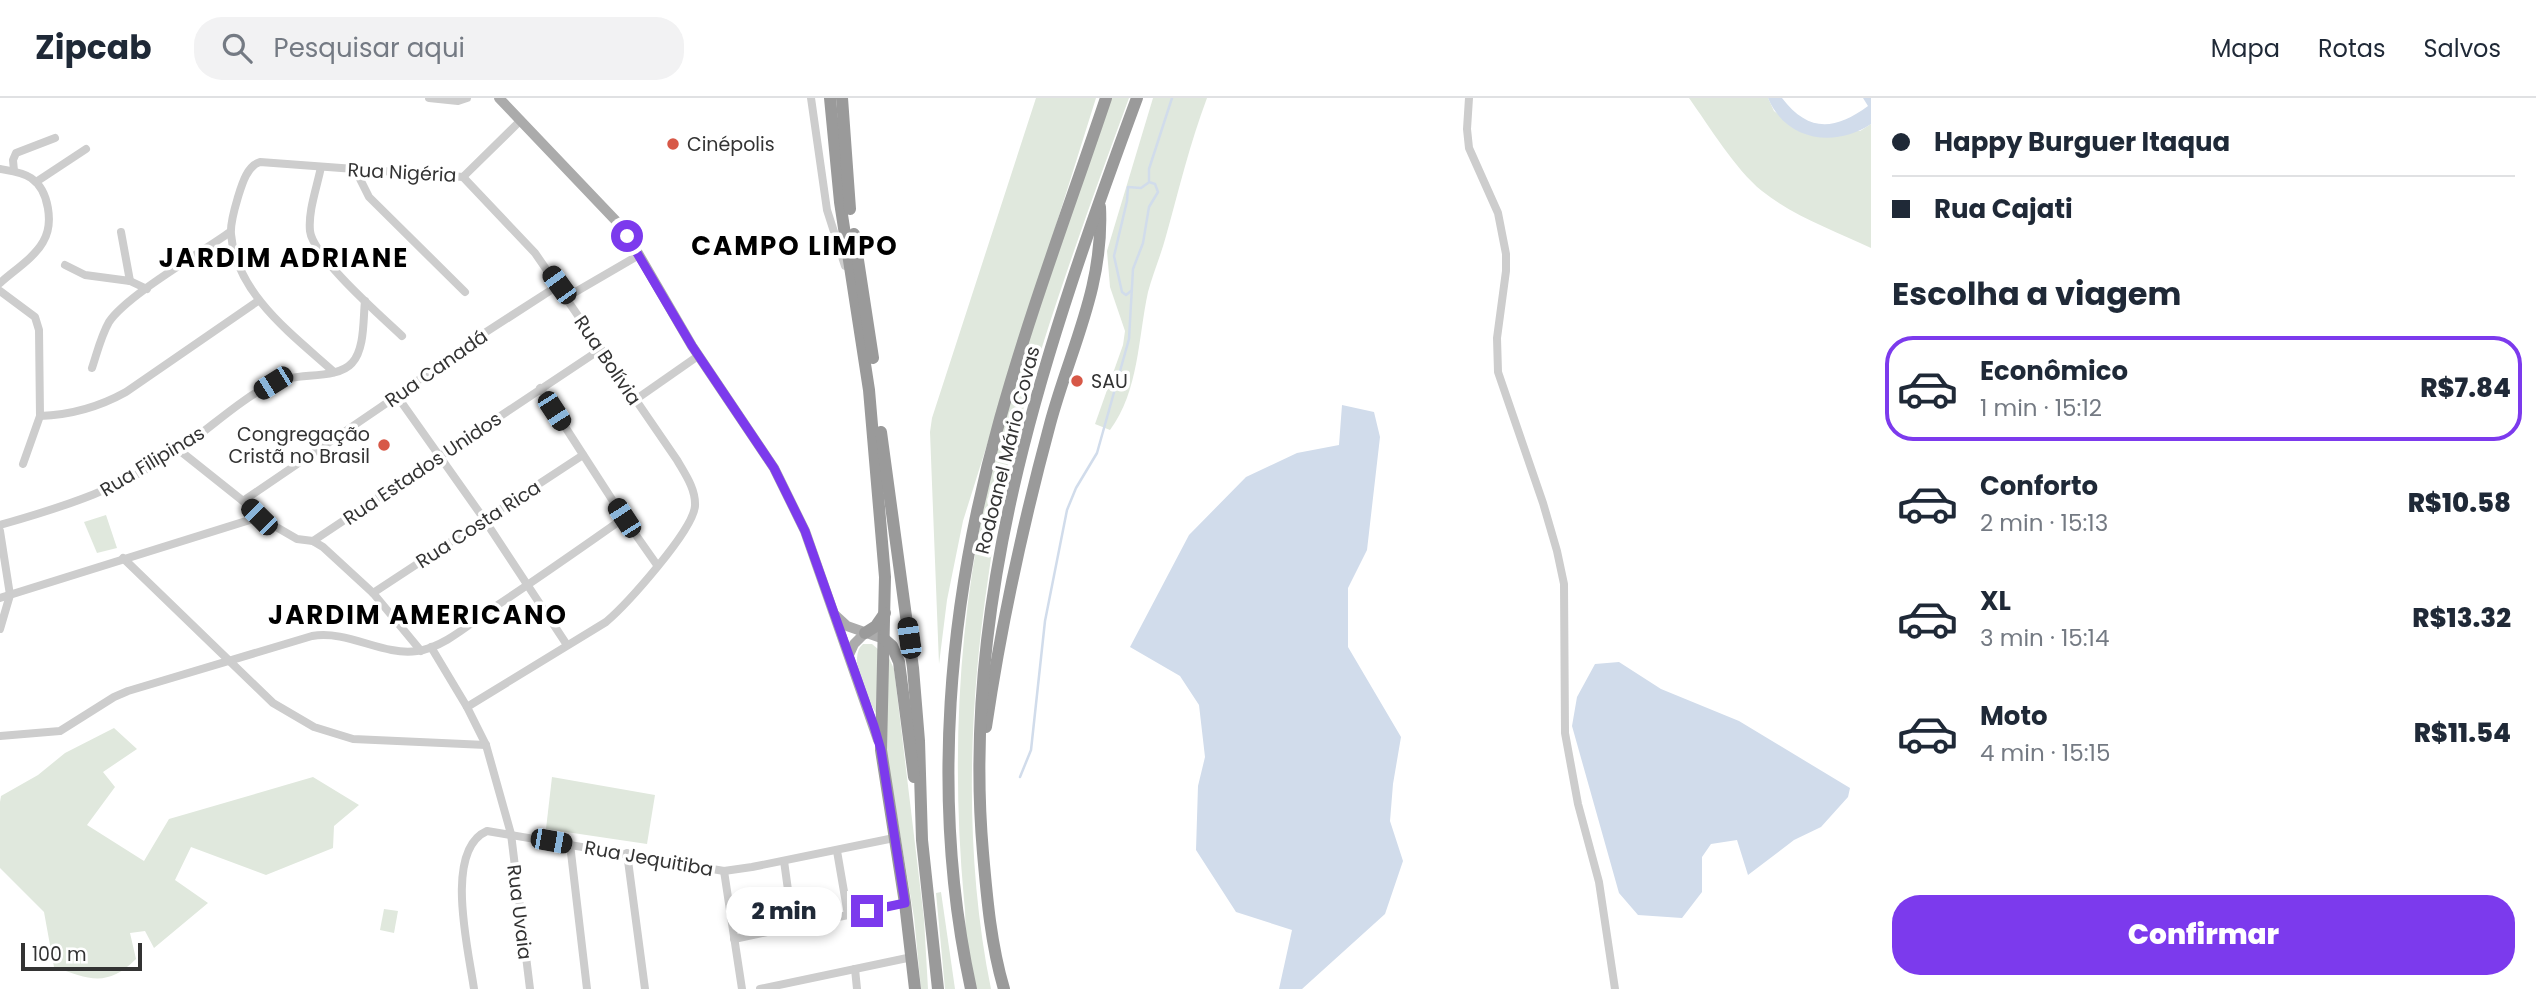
<!DOCTYPE html>
<html lang="pt">
<meta charset="utf-8">
<style>
:root{--surface:#fff;--page:#f2f2f3;--text:#1f2937;--muted:#747a83;--line:#e0e1e3;--accent:#7c3aed}
body{margin:0;font-family:Poppins,sans-serif;background:var(--page);color:var(--text);height:100vh;display:flex;flex-direction:column;font-size:26px;white-space:nowrap}
*{box-sizing:border-box;margin:0}
p{font-size:23px;color:var(--muted)}
.icon{flex:none;width:38px;height:38px;fill:none;stroke:currentColor;stroke-width:2;stroke-linecap:round;stroke-linejoin:round}
.map{position:relative;flex:1;overflow:hidden}
.panel{display:flex;flex-direction:column;background:var(--surface);width:665px}
.panel>*{flex:none}
.banner{display:grid;align-content:center;height:154px;padding:0 21px;background:var(--surface)}
.scale{position:absolute;left:21px;bottom:18px;width:121px;box-sizing:border-box;padding-left:7px;border:4px solid #333;border-top:0;font-size:19px;line-height:24px;white-space:nowrap;color:#333;-webkit-text-stroke:5px #fff;paint-order:stroke}
.end{position:absolute;width:32px;height:32px;margin:-16px;border:9px solid #7c3aed;background:#fff;box-shadow:0 0 0 4px #fff}
.from{border-radius:50%}
.bubble{position:absolute;height:49px;border-radius:24px;background:var(--surface);box-shadow:0 4px 10px #0003;font-size:23px;font-weight:800;line-height:49px;text-align:center}
.car{position:absolute;width:21px;height:42px;margin:-21px -10px;border-radius:9px;box-shadow:0 0 5px 2px #0007;background:linear-gradient(#222 24%,#8ab4d8 0 40%,#222 0 76%,#8ab4d8 0 86%,#222 0)}
.banner b{display:flex;align-items:center;gap:24px;height:66px;font-size:26px}
.banner b+b{border-top:2px solid var(--line)}
.banner i{width:18px;height:18px;background:var(--text)}
ul{padding:0;list-style:none}
li{display:flex;align-items:center;gap:21px;height:105px;margin:0 14px 10px;padding:0 7px;border:4px solid transparent;border-radius:28px}
li div{flex:1}
li b{display:block;font-size:26px}
li em{font-style:normal;font-weight:800}
li.active{border-color:var(--accent)}
li>.icon{width:63px;height:63px;stroke-width:1.5}
h2{padding:0 21px;font-size:32px;line-height:84px}
.primary-button{display:flex;gap:14px;margin-top:auto;padding:14px 21px}
.primary-button a{flex:1;height:80px;border-radius:28px;background:var(--accent);color:#fff;font-size:28px;font-weight:800;line-height:80px;text-align:center}
header{display:flex;align-items:center;gap:42px;box-sizing:border-box;height:98px;padding:0 35px;background:var(--surface);border-bottom:2px solid var(--line)}
header strong{font-size:33px}
nav{display:flex;gap:38px;margin-inline-start:auto;font-size:24px}
.search{width:490px;height:63px;background:var(--page);display:flex;align-items:center;gap:18px;box-sizing:border-box;padding:0 24px;border-radius:28px;color:var(--muted);font-size:26px}
main{display:flex;flex:1;min-height:0}
.map>svg:first-child{display:block}
.green{fill:#e0e8dd}
.water{fill:#d1dceb}
.lines{fill:none;stroke-linecap:round;stroke-linejoin:round}
.stream{stroke:#d1dceb;stroke-width:2.5}
.minor{stroke:#cdcdcd;stroke-width:8}
.major{stroke:#ababab;stroke-width:10}
.highway{stroke:#9a9a9a;stroke-width:12}
.route{stroke:#7c3aed;stroke-width:9}
.poi-dot{fill:#d75847;stroke:#fff;stroke-width:2.5}
.labels{text-anchor:middle;stroke-width:7;stroke-linejoin:round;paint-order:stroke}
.poi-label{font-size:19px;fill:#333;stroke:#fff;text-anchor:start}
.street-label{font-size:19px;fill:#333;stroke:#fff}
.district-label{font-size:26px;font-weight:bold;letter-spacing:2px;fill:#000;stroke:#fff}
</style>
<header>
<strong>Zipcab</strong>
<div class="search"><svg class="icon" aria-label="search" viewBox="0 0 24 24"><circle cx="10" cy="10" r="6"/><path d="M15 15l6 6"/></svg>Pesquisar aqui</div>
<nav><a>Mapa</a><a>Rotas</a><a>Salvos</a></nav>
</header>
<main>
<div class="map">
<svg width="1871" height="891" viewBox="0 0 1871 891">
<rect width="100%" height="100%" fill="#fff"/>
<!-- green -->
<g class="green">
<polygon points="1036,0 1096,0 963,423 947,502 939,566 930,334 932,320"/>
<path d="M1111 0H1129C1086 117 1043 235 1011 356 1000 397 994 439 988 481 968 614 964 758 991 891H974C971 875 968 860 966 844 965 830 966 816 964 802 951 660 958 516 991 377 1021 249 1067 124 1111 0Z"/>
<path d="M1153 0H1207C1190 45 1179 91 1166 138 1161 157 1153 175 1148 194 1138 240 1139 293 1110 332L1095 326 1123 247 1125 233 1110 189 1107 153Z"/>
<path d="M1689 0H1768L1774 13 1798 32 1860 33 1871 26V150C1835 133 1793 118 1762 93 1735 71 1709 28 1689 0Z"/>
<polygon points="106,417 117,450 97,455 84,424"/>
<path d="M863 546H872L879 552 876 615C867 601 847 559 863 546Z"/>
<polygon points="888,558 894,571 924,821 928,891 921,891 914,819 884,640"/>
<path d="M114 630 137 651 103 674 115 689 87 727 144 763 169 721 313 679 359 707 334 728 333 750 266 777 191 749 175 782 208 805 154 850 145 833 130 835 136 861C107 890 89 881 54 869L44 814 0 770V704L1 698 38 677 65 655Z"/>
<polygon points="552,679 655,697 647,746 546,731"/>
<polygon points="941,794 955,891 945,891 936,795"/>
<polygon points="384,811 398,813 394,835 380,832"/>
</g>
<!-- water -->
<g class="water">
<path d="M1768 0H1782C1808 34 1834 33 1868 8L1863 0H1871V26C1835 50 1786 43 1768 0Z"/>
<polygon points="1342,307 1374,314 1380,339 1367,452 1348,490 1348,549 1401,639 1393,686 1390,723 1403,763 1385,816 1302,891 1279,891 1292,832 1236,814 1196,752 1198,688 1205,659 1199,607 1180,578 1130,549 1189,437 1246,379 1297,355 1339,347"/>
<polygon points="1619,564 1661,591 1739,623 1850,690 1848,699 1821,729 1794,742 1748,777 1737,742 1711,746 1702,759 1702,794 1682,820 1638,817 1619,795 1572,628 1577,599 1595,566"/>
</g>
<g class="lines">
<!-- stream -->
<g class="stream">
<polyline points="1131,193 1126,197 1122,194 1114,158 1127,103 1128,89 1141,90 1148,85"/>
<polyline points="1020,679 1031,652 1045,523 1067,412 1076,390 1097,355 1129,241 1133,171 1143,145 1149,109 1158,94 1155,86 1149,84 1149,71 1172,0"/>
</g>
<!-- minor -->
<g class="minor">
<polyline points="429,0 458,3 467,0"/>
<polyline points="811,0 827,112 845,168"/>
<polyline points="1469,0 1467,31 1469,50 1498,115 1506,156 1506,173 1497,240 1498,274 1543,405 1557,453 1564,486 1565,635 1578,706 1599,784 1615,891"/>
<path d="M321 69C317 89 308 113 310 133 313 159 382 219 402 238"/>
<path d="M0 71C11 73 22 74 31 80 49 92 54 126 43 144 34 160 13 173 0 185"/>
<polyline points="355,71 369,99 465,194"/>
<polyline points="14,73 13,62 16,55 55,40"/>
<path d="M463 79 535 155 677 362C685 376 696 391 695 408 693 433 626 507 606 524L467 609"/>
<polyline points="36,84 86,51"/>
<polyline points="121,134 130,183"/>
<polyline points="65,167 85,177 130,183 147,191"/>
<polyline points="0,193 35,219 39,232 40,318 23,366"/>
<polyline points="565,197 572,196 639,157"/>
<path d="M92 270C97 255 101 238 109 224 127 197 201 155 230 134"/>
<path d="M334 274C293 237 236 196 231 136 230 125 235 109 238 99 242 86 247 68 260 64L463 79 521 22"/>
<polyline points="540,290 624,420 657,467"/>
<polyline points="397,298 484,421 567,547"/>
<polyline points="635,302 698,258"/>
<path d="M40 318C71 317 99 309 126 294L258 203"/>
<polyline points="179,352 243,403 259,419 297,441 313,443 323,449 373,495 421,553"/>
<polyline points="243,403 397,298 469,245 559,187"/>
<path d="M0 427C67 408 122 390 180 351 212 329 241 300 276 284 297 274 337 282 352 265 365 251 363 221 365 203"/>
<polyline points="0,433 10,497 0,531"/>
<polyline points="313,443 601,251"/>
<polyline points="123,460 273,605 314,629 353,641 486,647"/>
<polyline points="373,495 583,357"/>
<polyline points="0,500 259,419"/>
<polyline points="431,549 467,609 486,647 511,736 530,891"/>
<path d="M0 638 60 633 114 599 128 593 312 538C349 532 382 558 417 553 442 550 467 528 487 514 533 484 578 452 624 420"/>
<polyline points="570,746 587,891"/>
<polyline points="837,753 848,817"/>
<polyline points="627,755 645,891"/>
<polyline points="784,763 793,828"/>
<polyline points="724,773 742,891"/>
<polyline points="734,841 905,805"/>
<polyline points="855,871 857,891"/>
<path d="M474 891C469 854 443 752 487 733L724 773 752 769 894 740"/>
<polyline points="760,891 912,859"/>
</g>
<!-- major -->
<g class="major">
<polyline points="499,0 619,126 635,150 692,248 774,370 805,433 878,642"/>
<polyline points="835,517 847,528 884,541"/>
<polyline points="849,557 854,546 865,535"/>
</g>
<!-- highway -->
<g class="highway">
<polyline points="830,0 840,104 869,292 885,479 881,652 905,805 915,891"/>
<polyline points="842,0 850,111"/>
<polyline points="854,136 873,260"/>
<polyline points="881,334 913,570 919,643 922,742 938,891"/>
<polyline points="865,535 876,528 885,515"/>
<polyline points="884,541 892,548 899,564 914,679"/>
<path d="M986 629C1001 527 1023 426 1050 326 1070 251 1104 190 1100 109"/>
<path d="M971 891C930 703 948 505 1000 321 1030 213 1070 107 1106 0"/>
<path d="M1004 891C991 847 987 801 983 755 960 495 1048 241 1137 0"/>
</g>
</g>
<g class="lines">
<!-- route -->
<polyline class="route" points="627,138 692,248 774,370 805,433 874,628 881,652 905,805 867,813"/>
</g>
<!-- markers -->
<g class="poi-dot">
<circle cx="673" cy="46" r="7"/>
<circle cx="1077" cy="283" r="7"/>
<circle cx="384" cy="347" r="7"/>
</g>
<g class="labels">
<!-- poi labels -->
<g class="poi-label">
<text x="687" y="53">Cinépolis</text>
<text x="1091" y="290">SAU</text>
<text x="370" y="343" text-anchor="end">Congregação<tspan x="370" dy="22">Cristã no Brasil</tspan></text>
</g>
<!-- street labels -->
<g class="street-label">
<text transform="translate(402 74) rotate(3)" y="7">Rua Nigéria</text>
<text transform="translate(608 262) rotate(56)" y="7">Rua Bolívia</text>
<text transform="translate(436 270) rotate(-35)" y="7">Rua Canadá</text>
<text transform="translate(1007 352) rotate(-76)" y="7">Rodoanel Mário Covas</text>
<text transform="translate(152 363) rotate(-31)" y="7">Rua Filipinas</text>
<text transform="translate(422 370) rotate(-34)" y="7">Rua Estados Unidos</text>
<text transform="translate(478 426) rotate(-33)" y="7">Rua Costa Rica</text>
<text transform="translate(649 760) rotate(10)" y="7">Rua Jequitiba</text>
<text transform="translate(520 814) rotate(83)" y="7">Rua Uvaia</text>
</g>
<!-- district labels -->
<g class="district-label">
<text x="795" y="157">CAMPO LIMPO</text>
<text x="284" y="169">JARDIM ADRIANE</text>
<text x="418" y="526">JARDIM AMERICANO</text>
</g>
</g>
</svg>
<div class="scale">100 m</div>
<i class="end from" style="left:627px;top:138px"></i>
<i class="end" style="left:867px;top:813px"></i>
<div class="bubble" style="left:726px;top:789px;width:116px">2 min</div>
<i class="car" style="left:559px;top:187px;rotate:324deg"></i>
<i class="car" style="left:273px;top:285px;rotate:238deg"></i>
<i class="car" style="left:554px;top:313px;rotate:147deg"></i>
<i class="car" style="left:259px;top:419px;rotate:315deg"></i>
<i class="car" style="left:624px;top:420px;rotate:327deg"></i>
<i class="car" style="left:909px;top:540px;rotate:352deg"></i>
<i class="car" style="left:551px;top:743px;rotate:100deg"></i>
</div>
<section class="panel">
<div class="banner">
<b><i class="from"></i>Happy Burguer Itaqua</b>
<b><i></i>Rua Cajati</b>
</div>
<h2>Escolha a viagem</h2>
<ul>
<li class="active"><svg class="icon" aria-label="car" viewBox="0 0 24 24"><path d="M5 17H2v-5l4-1 3-4h7l3 4 3 1v5h-3M9 17h6M6 11h13"/><circle cx="7" cy="17" r="2"/><circle cx="17" cy="17" r="2"/></svg><div><b>Econômico</b><p>1 min · 15:12</p></div><em>R$7.84</em></li>
<li><svg class="icon" aria-label="car" viewBox="0 0 24 24"><path d="M5 17H2v-5l4-1 3-4h7l3 4 3 1v5h-3M9 17h6M6 11h13"/><circle cx="7" cy="17" r="2"/><circle cx="17" cy="17" r="2"/></svg><div><b>Conforto</b><p>2 min · 15:13</p></div><em>R$10.58</em></li>
<li><svg class="icon" aria-label="car" viewBox="0 0 24 24"><path d="M5 17H2v-5l4-1 3-4h7l3 4 3 1v5h-3M9 17h6M6 11h13"/><circle cx="7" cy="17" r="2"/><circle cx="17" cy="17" r="2"/></svg><div><b>XL</b><p>3 min · 15:14</p></div><em>R$13.32</em></li>
<li><svg class="icon" aria-label="car" viewBox="0 0 24 24"><path d="M5 17H2v-5l4-1 3-4h7l3 4 3 1v5h-3M9 17h6M6 11h13"/><circle cx="7" cy="17" r="2"/><circle cx="17" cy="17" r="2"/></svg><div><b>Moto</b><p>4 min · 15:15</p></div><em>R$11.54</em></li>
</ul>
<div class="primary-button"><a>Confirmar</a></div>
</section>
</main>
